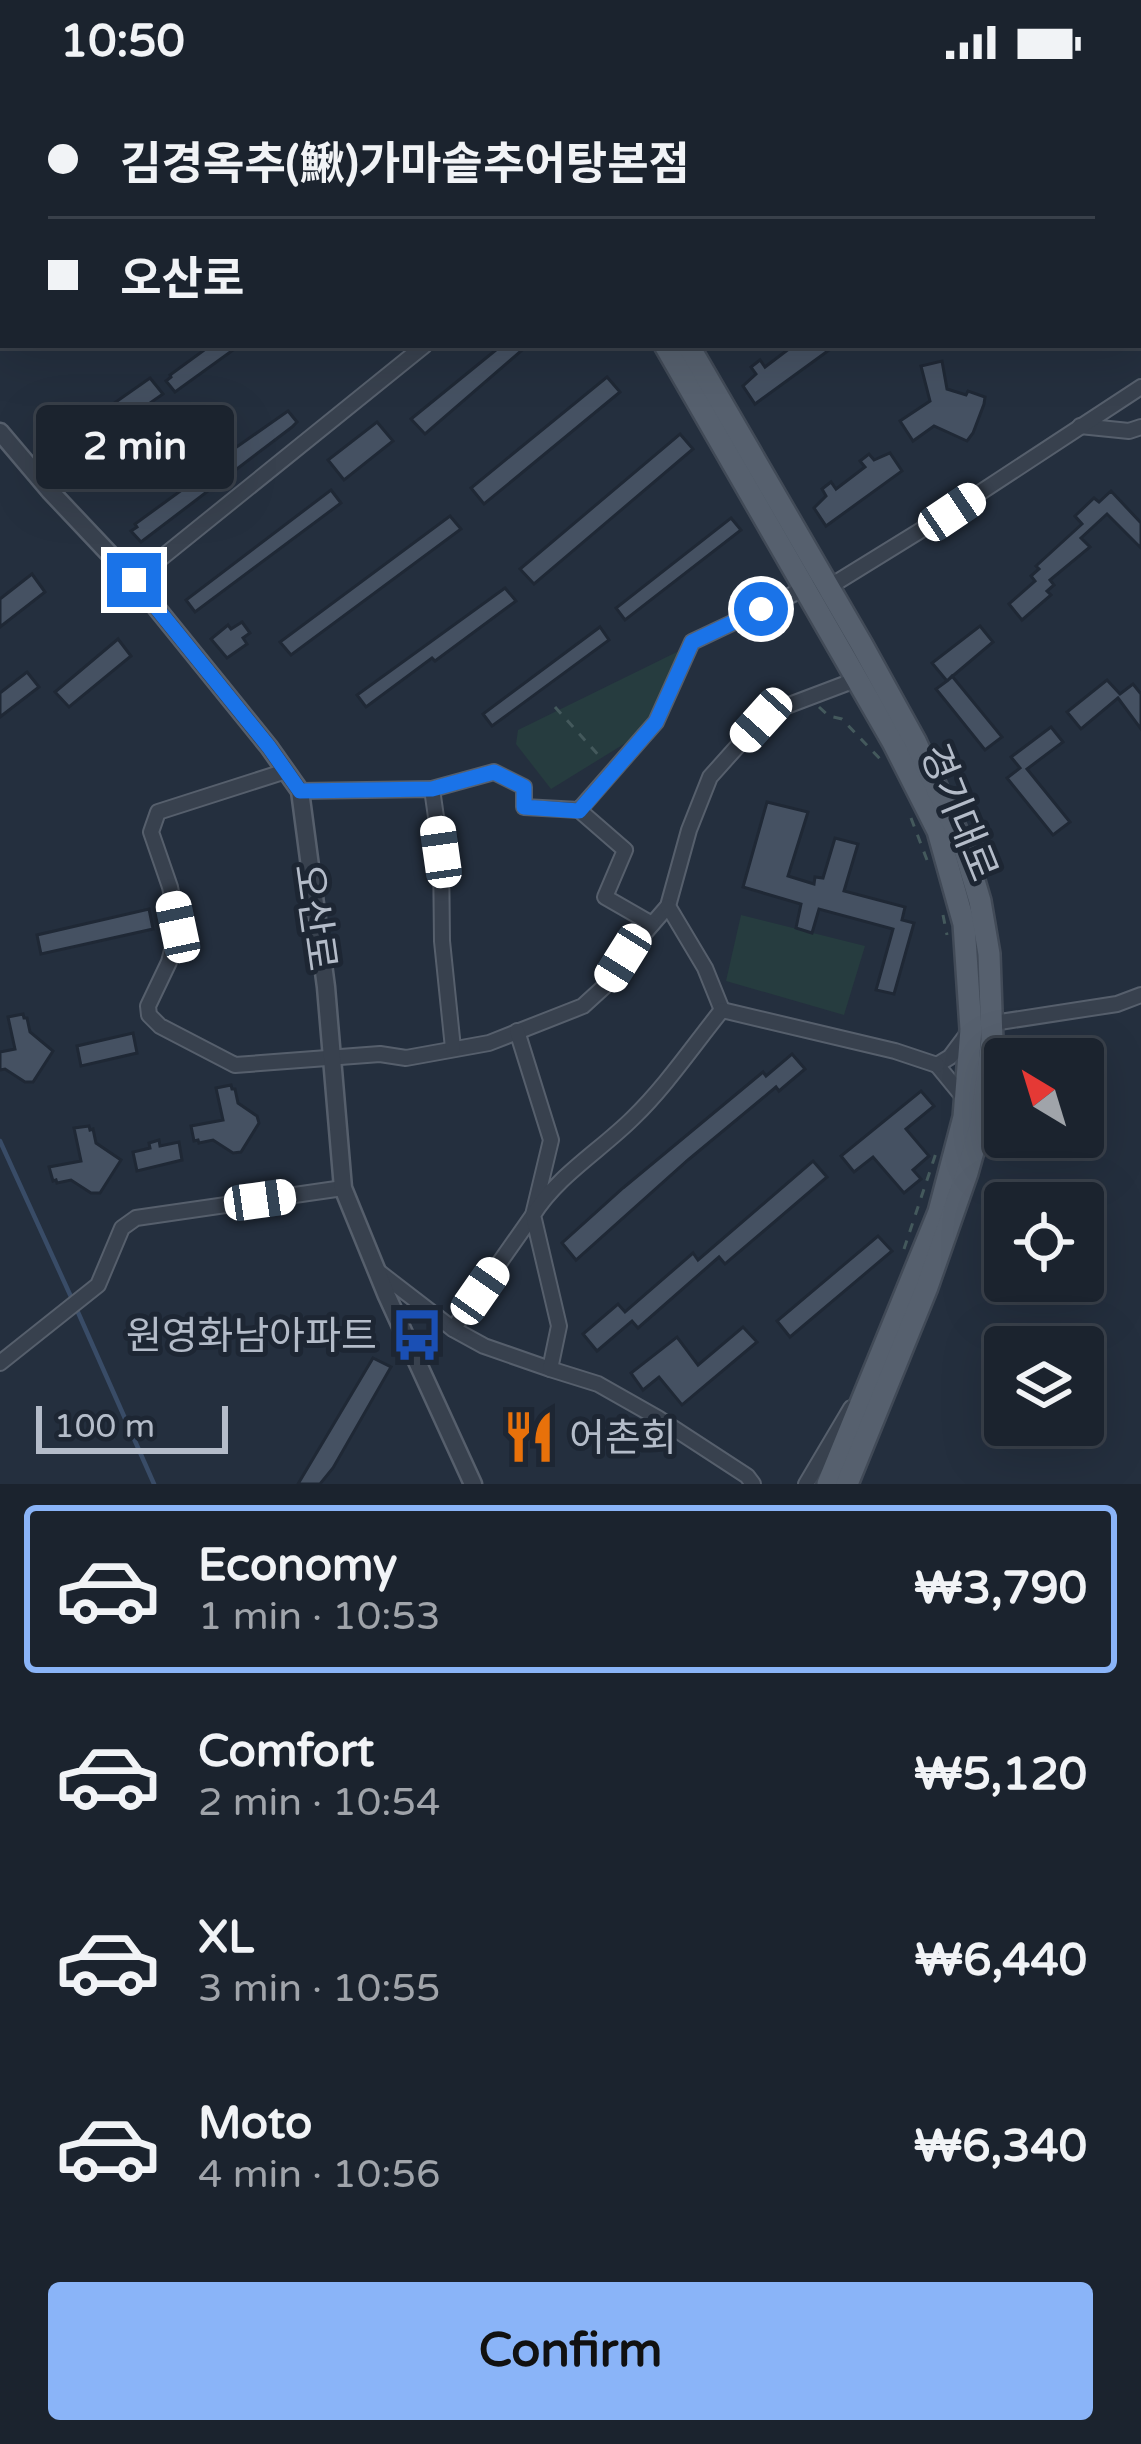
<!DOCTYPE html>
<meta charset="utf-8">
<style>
:root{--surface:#1b232e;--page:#282f3a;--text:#f1f3f6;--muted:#a0a4aa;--line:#39404a;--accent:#8ab4f8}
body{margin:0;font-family:"Varela Round","Noto Sans KR",sans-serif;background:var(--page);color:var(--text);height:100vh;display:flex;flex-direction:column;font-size:45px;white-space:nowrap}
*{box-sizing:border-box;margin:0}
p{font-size:39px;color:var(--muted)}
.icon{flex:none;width:66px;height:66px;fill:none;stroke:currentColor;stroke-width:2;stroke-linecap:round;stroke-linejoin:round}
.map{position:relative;height:1400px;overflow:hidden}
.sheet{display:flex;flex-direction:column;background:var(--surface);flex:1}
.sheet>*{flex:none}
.guide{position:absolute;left:0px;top:0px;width:1143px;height:264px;box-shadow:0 12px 48px #0002,0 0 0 3px var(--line);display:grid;align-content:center;height:264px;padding:0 48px;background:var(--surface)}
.needle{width:78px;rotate:322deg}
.controls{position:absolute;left:984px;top:954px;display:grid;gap:24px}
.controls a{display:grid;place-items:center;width:120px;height:120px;border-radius:12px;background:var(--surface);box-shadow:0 12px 48px #0002,0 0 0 3px var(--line);font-size:60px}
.scale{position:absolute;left:36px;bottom:30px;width:192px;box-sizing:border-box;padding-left:12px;border:6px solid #b4bcc9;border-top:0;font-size:33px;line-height:42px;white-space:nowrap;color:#b4bcc9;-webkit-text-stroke:9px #1d2633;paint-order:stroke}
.end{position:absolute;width:54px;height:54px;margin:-27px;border:15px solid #1a73e8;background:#fff;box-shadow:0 0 0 6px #fff}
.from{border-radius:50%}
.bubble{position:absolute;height:84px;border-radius:12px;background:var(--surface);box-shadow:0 12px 48px #0002,0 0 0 3px var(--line);font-size:39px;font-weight:700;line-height:84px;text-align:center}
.car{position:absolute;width:36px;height:72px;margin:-36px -18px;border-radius:15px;box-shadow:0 0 9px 3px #0007;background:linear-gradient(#fff 24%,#345 0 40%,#fff 0 76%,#345 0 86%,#fff 0)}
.guide b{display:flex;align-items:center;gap:42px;height:114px;font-size:45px}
.guide b+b{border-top:3px solid var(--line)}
.guide i{width:30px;height:30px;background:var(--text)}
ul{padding:21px 0 0;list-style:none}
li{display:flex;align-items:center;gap:36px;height:168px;margin:0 24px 18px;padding:0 24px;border:6px solid transparent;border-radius:12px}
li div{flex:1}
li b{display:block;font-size:45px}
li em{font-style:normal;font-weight:700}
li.selected{border-color:var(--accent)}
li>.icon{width:108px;height:108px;stroke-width:1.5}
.button{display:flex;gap:24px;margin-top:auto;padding:24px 48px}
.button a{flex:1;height:138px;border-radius:12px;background:var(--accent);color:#111;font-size:48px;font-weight:700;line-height:138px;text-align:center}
.status{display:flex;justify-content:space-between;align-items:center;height:84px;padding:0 60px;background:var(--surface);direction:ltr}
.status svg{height:33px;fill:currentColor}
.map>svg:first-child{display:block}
.green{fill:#263c3f}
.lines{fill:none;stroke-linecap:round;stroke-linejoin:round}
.stream{stroke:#394c67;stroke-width:4.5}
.building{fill:#455162;stroke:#1f2835;stroke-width:3}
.minor-casing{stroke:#565f6c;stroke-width:18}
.tertiary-casing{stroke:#565f6c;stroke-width:21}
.secondary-casing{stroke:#565f6c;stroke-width:22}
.primary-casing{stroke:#414a57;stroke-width:26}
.path{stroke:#44595c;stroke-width:3;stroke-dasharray:9 9;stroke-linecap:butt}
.minor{stroke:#38414e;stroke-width:14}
.tertiary{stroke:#38414e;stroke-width:16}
.secondary{stroke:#465061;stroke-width:18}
.primary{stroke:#56606e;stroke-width:21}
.route{stroke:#1a73e8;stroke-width:15}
.labels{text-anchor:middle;stroke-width:10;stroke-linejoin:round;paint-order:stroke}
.street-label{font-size:39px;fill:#b4bcc9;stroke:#1d2633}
.poi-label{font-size:39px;fill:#b4bcc9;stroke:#1d2633;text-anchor:end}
</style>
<div class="status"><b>10:50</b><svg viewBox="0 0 49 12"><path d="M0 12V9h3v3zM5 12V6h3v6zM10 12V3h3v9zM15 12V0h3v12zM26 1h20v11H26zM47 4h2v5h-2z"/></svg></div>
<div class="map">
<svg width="1141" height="1400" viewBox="0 0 1141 1400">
<rect width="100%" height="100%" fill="#242f3e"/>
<!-- green -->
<g class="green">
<polygon points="685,0 1141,0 1141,90 1140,3 687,3"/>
<polygon points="683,565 656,632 637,652 551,705 516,660 518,646"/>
<polygon points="741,831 865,862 844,931 726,897"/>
</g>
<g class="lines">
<!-- stream -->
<g class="stream">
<polyline points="0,1057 72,1215"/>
<polyline points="77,1226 154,1400"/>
</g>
</g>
<!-- building -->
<g class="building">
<polygon points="211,261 240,261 175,308 166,297 171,293 170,291"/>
<polygon points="502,261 528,261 425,350 411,335"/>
<polygon points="794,261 836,261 755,320 743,302 756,290 751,283 760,276 765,283"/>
<polygon points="942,277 947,305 966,311 968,307 985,313 984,320 973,349 967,357 934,342 913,357 900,337 930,317 921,282"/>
<polygon points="607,293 620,308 484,420 471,404"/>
<polygon points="150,294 163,310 67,377 57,363 64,357 63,355"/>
<polygon points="288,327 297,338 292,343 141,458 131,447 137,443 135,440 219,379 218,376"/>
<polygon points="377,338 393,357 344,396 328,376"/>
<polygon points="680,350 693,365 534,500 520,485"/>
<polygon points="890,369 902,387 826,442 814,424 826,412 822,405 831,398 836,405 865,383 860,377 869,370 874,376"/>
<polygon points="331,406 341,419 195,528 186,516"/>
<polygon points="1111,407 1141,439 1141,464 1107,430 1081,454 1090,463 1050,496 1054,501 1047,507 1051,511 1022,536 1009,520 1035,497 1031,492 1039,485 1036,482 1082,440 1075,432 1094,414 1099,418"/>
<polygon points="450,432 461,445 291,571 280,558"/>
<polygon points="731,434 741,446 625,536 616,524"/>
<polygon points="32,490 45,508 0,543 0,515"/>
<polygon points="505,504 516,517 435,577 432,574 366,623 357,611"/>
<polygon points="242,538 250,549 243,554 247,560 227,574 211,555 228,541 231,545"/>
<polygon points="980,542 993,558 948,596 952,592 1002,653 985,666 936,605 947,597 932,579"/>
<polygon points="600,543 609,556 492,642 483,630"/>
<polygon points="118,555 131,572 69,623 55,608"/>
<polygon points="27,588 39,603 0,633 0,609"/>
<polygon points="1107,596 1120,610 1133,600 1141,610 1141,645 1118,614 1081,645 1067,628"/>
<polygon points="1051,643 1063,658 1027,685 1070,738 1053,751 1007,694 1020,684 1011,673"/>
<polygon points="767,718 808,728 788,792 814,800 815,793 823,794 835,754 858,760 844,807 905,823 902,836 914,839 894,910 876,906 893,845 819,825 812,849 796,844 801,820 743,803"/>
<polygon points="149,825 153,845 41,870 37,851"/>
<polygon points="23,930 24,934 27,934 30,948 53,967 33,998 25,998 5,985 0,986 0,968 15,965 8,933"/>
<polygon points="133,949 137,969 81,982 77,962"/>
<polygon points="792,970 805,985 779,1007 776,1003 688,1076 576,1176 562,1159 623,1104 763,988 766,992"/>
<polygon points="231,1001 232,1005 235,1005 238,1019 257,1032 259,1039 241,1068 233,1069 213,1056 199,1059 198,1056 194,1057 191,1042 223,1036 216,1004"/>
<polygon points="921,1007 934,1022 906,1045 929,1072 913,1086 921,1095 904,1109 873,1073 854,1088 841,1072"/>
<polygon points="89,1042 90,1046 93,1045 96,1059 121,1076 100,1109 91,1109 71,1096 57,1099 56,1096 53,1097 49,1083 81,1077 74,1044"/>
<polygon points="159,1056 160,1062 179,1058 182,1076 137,1087 133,1068 150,1064 149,1059"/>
<polygon points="813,1077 827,1093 725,1180 719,1173 638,1244 632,1237 597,1267 583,1250 618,1220 625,1228 693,1169 698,1176"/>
<polygon points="878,1152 892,1167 790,1253 777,1237"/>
<polygon points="743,1243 757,1258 682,1321 659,1293 643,1306 631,1289 677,1253 698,1281"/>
<polygon points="373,1274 391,1283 333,1384 320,1400 298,1400"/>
</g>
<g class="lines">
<!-- minor casing -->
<g class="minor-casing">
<g id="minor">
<polyline points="400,0 403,3"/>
<polyline points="1140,251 1141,253"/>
<polyline points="1080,342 1129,347 1141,343"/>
<polyline points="134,496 425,261"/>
<polyline points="286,687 158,728 151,748 170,803 178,843 169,878 148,922 149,931 160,942 235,981 380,970 406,974 489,959 583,922 606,901 623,874 668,822 689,746 710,693 761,636 776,626 850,598 855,589"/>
<polyline points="432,705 494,688 524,703 524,723 579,726 656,638 692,558 806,504 829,503 952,427 1141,303"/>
<polyline points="300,707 432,705 441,768 442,857 453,964"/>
<polyline points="579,726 625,766 605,813 652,840"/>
<polyline points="668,822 705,884 722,926"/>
<polyline points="987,940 1117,920 1141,911"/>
<polyline points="937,981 950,973 968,949"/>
<polyline points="937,981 964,1014"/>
<polyline points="379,1188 453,1245 484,1262 550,1285"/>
<polyline points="453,1245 533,1131 551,1056 517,947"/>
<polyline points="0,1279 98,1201 122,1144 136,1134 343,1104"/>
<path d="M753 1400 747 1392 658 1334 598 1300 550 1285 559 1242 533 1131C557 1092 601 1066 633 1034 666 1002 693 962 722 926L895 967 937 981"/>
<polyline points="806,1400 851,1324"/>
</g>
</g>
<!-- tertiary casing -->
<g class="tertiary-casing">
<polyline id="tertiary" points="0,348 50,407 134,496 269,663 300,707 326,903 343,1104 387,1212 473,1400"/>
</g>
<!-- secondary casing -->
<g class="secondary-casing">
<g id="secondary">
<polyline points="16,3 20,0"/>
<polyline points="0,16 3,14"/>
</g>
</g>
<!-- primary casing -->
<g class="primary-casing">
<g id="primary">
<polyline points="515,0 517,3"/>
<polyline points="536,0 538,3"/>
<polyline points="665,261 893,658 938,747 964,840 971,945 964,1033 939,1128 828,1400"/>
<polyline points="688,261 862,561 915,657 964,763 980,817 989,870 992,956 981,1039 967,1089 927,1203 847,1400"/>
</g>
</g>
<!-- path -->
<g class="path">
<polyline points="555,623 602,675"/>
<polyline points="819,623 829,632 842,635 883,678"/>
<polyline points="911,734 927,776"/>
<polyline points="943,831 947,851"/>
<polyline points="904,1165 937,1066"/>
</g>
<!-- minor -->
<use href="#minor" class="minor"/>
<!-- tertiary -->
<use href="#tertiary" class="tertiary"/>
<!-- secondary -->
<use href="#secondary" class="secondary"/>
<!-- primary -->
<use href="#primary" class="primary"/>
</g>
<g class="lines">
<!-- route -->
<polyline class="route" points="134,496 269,663 300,707 432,705 494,688 524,703 524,723 579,727 656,638 692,558 761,525"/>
</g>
<!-- icons -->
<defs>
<g id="bus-bare" transform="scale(4.14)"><path d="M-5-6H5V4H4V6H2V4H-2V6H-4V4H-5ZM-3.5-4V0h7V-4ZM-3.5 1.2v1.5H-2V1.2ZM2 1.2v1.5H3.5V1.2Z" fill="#1a4fb4" stroke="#1d2633" stroke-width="2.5" paint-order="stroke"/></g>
<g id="restaurant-bare" transform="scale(4.14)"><path d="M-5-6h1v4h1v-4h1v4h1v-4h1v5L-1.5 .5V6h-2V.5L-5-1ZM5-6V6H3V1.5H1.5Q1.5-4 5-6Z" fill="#e8710a" stroke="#1d2633" stroke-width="2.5" paint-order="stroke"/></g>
</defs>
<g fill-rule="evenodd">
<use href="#bus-bare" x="417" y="1251"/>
<use href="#restaurant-bare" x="529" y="1353"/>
</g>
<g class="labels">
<!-- street labels -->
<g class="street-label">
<text transform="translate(960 728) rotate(68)" y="14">경기대로</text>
<text transform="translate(316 833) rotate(82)" y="14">오산로</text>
</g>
<!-- poi labels -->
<g class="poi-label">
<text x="377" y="1265">원영화남아파트</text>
<text x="569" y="1367" text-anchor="start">어촌회</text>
</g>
</g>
</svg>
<div class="controls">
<a><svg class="needle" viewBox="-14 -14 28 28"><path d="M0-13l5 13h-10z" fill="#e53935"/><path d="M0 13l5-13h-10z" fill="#a0a4aa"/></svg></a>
<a><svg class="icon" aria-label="locate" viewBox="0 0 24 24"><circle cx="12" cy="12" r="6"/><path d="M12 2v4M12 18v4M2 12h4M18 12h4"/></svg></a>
<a><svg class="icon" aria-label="layers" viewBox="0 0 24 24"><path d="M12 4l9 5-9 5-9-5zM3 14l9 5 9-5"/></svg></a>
</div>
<div class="scale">100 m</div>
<i class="end from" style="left:761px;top:525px"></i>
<i class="end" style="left:134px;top:496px"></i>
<div class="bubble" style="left:36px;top:321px;width:198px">2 min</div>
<i class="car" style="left:952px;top:428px;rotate:56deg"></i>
<i class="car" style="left:761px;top:636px;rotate:222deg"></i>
<i class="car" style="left:441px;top:768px;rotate:352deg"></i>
<i class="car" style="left:178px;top:843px;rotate:348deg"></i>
<i class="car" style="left:623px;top:874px;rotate:212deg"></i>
<i class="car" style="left:260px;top:1116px;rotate:82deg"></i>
<i class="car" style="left:480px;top:1207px;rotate:35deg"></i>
<div class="guide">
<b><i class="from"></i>김경옥추(鰍)가마솥추어탕본점</b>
<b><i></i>오산로</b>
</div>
</div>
<section class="sheet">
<ul>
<li class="selected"><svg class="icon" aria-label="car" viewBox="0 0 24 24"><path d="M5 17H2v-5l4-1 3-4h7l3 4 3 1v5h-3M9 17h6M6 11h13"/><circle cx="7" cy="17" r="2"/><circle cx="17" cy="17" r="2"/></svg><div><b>Economy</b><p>1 min · 10:53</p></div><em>₩3,790</em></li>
<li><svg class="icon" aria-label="car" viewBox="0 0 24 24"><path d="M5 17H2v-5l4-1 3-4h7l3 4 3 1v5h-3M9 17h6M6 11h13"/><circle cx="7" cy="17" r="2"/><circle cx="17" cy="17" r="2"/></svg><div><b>Comfort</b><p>2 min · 10:54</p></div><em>₩5,120</em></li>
<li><svg class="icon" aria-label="car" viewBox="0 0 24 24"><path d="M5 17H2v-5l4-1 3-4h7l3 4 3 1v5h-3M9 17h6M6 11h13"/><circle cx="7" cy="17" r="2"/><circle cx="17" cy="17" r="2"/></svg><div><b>XL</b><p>3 min · 10:55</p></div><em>₩6,440</em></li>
<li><svg class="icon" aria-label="car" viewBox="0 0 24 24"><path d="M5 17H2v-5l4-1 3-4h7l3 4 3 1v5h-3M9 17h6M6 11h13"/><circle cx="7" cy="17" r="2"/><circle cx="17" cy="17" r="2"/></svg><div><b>Moto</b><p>4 min · 10:56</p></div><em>₩6,340</em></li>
</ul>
<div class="button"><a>Confirm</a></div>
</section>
